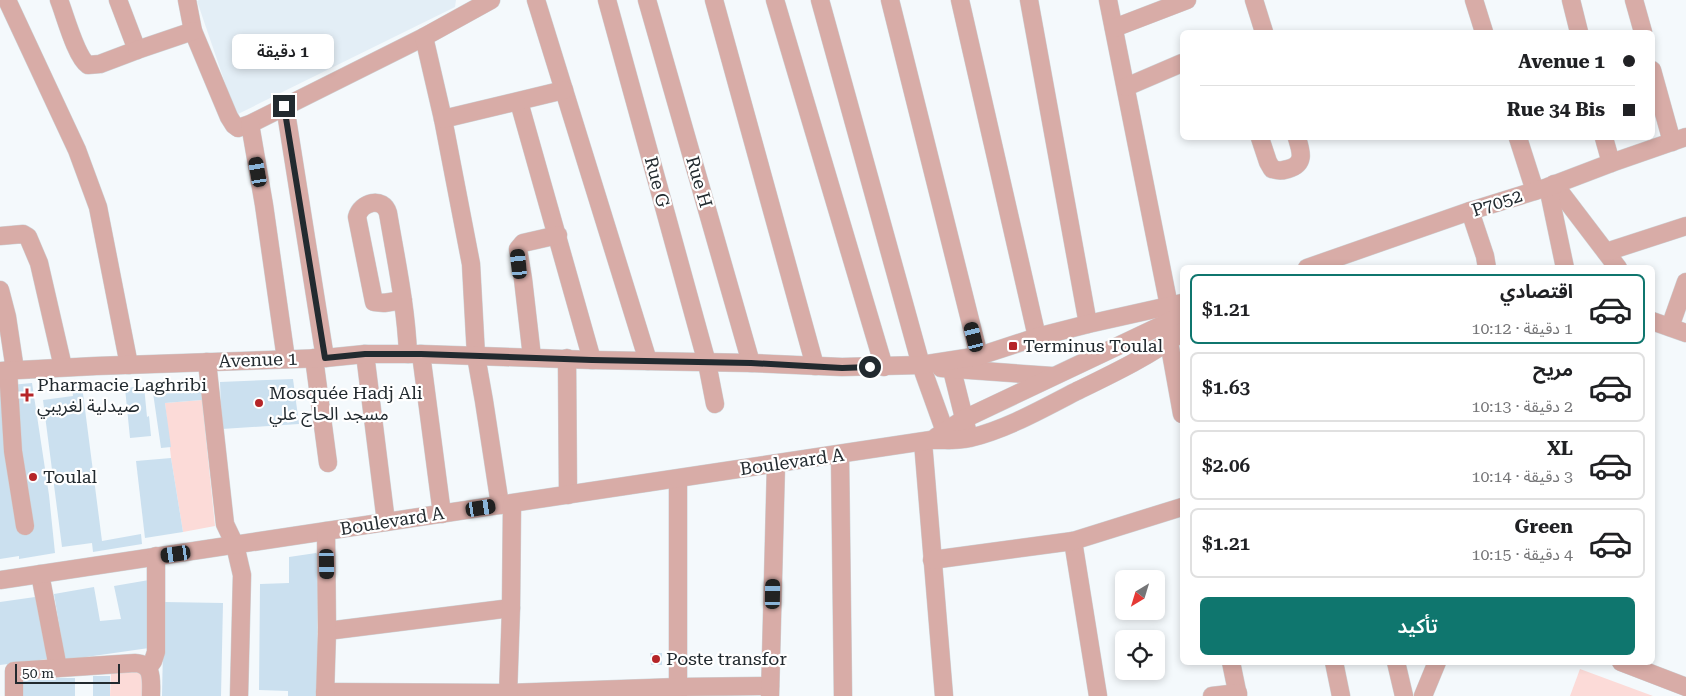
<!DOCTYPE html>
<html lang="ar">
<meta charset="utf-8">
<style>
:root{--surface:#fff;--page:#f2f2f2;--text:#202124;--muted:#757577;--line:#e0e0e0;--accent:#0f766e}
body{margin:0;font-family:"Roboto Serif","Noto Sans Arabic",serif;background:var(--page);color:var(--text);direction:rtl;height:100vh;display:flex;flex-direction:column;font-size:19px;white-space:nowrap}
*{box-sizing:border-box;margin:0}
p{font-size:16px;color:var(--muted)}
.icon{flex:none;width:28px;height:28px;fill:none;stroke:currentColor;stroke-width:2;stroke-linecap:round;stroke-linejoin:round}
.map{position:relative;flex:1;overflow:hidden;direction:ltr}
.drawer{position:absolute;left:1180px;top:265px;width:475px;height:400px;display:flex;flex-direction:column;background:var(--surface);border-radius:8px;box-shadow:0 2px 8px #0003;direction:rtl}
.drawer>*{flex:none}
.hud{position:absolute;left:1180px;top:30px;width:475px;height:110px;border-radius:8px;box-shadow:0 2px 8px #0003;direction:rtl;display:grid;align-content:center;height:110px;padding:0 20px;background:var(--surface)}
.needle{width:32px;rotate:218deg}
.controls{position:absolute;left:1115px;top:570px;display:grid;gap:10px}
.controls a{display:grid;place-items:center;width:50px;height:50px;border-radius:8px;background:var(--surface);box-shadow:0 2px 8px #0003;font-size:25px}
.scale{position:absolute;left:15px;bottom:12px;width:105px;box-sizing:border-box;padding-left:5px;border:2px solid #222a2f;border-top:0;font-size:14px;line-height:18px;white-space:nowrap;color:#222a2f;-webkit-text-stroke:4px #fff;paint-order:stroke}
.end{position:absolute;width:22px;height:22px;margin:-11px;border:6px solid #222a2f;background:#fff;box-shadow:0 0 0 2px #fff}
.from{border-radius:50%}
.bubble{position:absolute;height:35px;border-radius:8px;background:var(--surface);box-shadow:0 2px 8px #0003;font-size:16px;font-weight:600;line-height:35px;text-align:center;direction:rtl}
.car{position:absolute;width:15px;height:30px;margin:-15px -8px;border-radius:6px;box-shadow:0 0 4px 1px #0007;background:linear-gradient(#222 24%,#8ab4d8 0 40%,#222 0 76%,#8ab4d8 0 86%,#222 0)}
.hud b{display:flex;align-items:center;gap:18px;height:48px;font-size:19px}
.hud b+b{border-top:1px solid var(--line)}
.hud i{width:12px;height:12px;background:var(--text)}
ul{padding:9px 0 0;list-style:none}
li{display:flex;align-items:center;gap:15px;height:70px;margin:0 10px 8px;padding:0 10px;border:2px solid var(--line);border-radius:8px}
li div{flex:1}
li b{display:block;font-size:19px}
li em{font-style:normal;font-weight:600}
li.on{border-color:var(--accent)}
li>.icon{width:45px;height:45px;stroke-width:1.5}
.cta{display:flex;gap:10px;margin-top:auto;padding:10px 20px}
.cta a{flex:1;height:58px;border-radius:8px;background:var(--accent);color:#fff;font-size:20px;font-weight:600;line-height:58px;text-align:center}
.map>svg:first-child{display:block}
.built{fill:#e3eef6}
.green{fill:#fcdbd8}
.building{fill:#cbe0ef}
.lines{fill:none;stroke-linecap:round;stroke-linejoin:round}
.minor-casing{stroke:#ced4d7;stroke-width:19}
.minor{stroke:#d8aca7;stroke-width:18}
.route{stroke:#222a2f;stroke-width:6}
.poi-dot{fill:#b52528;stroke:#fff;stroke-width:2}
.labels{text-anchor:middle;stroke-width:4.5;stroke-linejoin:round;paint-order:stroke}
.street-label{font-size:18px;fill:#222a2f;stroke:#fff}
.poi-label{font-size:18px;fill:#222a2f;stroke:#fff;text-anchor:start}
</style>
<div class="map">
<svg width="1686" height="696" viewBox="0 0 1686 696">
<rect width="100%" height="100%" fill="#f4f9fc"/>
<!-- built -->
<polygon class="built" points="199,0 456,0 455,7 236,115 197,1"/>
<!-- green -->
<g class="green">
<polygon points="202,400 215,526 183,532 171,458 165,403"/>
<polygon points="1580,669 1653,696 1570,696"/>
<polygon points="141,672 144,674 145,696 110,696 111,673"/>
</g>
<!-- building -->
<g class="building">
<polygon points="293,379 299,424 222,429 220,382"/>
<polygon points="32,383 49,495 55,553 19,559 19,556 0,559 0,386"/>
<polygon points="200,383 202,400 165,403 171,447 161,448 152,386"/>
<polygon points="82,386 102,541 141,534 142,544 93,552 92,543 62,547 43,400 73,396 72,387"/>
<polygon points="144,386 147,417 149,416 151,436 130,438 125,388"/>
<polygon points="171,458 183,532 145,538 136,461"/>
<polygon points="316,553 318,555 317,696 288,696 288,691 259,690 260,584 289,583 289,557"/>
<polygon points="149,580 149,648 65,660 54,594 94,587 100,621 121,619 114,586"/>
<polygon points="35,597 37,600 47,659 0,665 0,602"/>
<polygon points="164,602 223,603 221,696 162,696"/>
<polygon points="650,653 662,653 662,665 651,665"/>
<rect x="93" y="676" width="17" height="20"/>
<polygon points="34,678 75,678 75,696 22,696 22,680 34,680"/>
</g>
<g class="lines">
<!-- minor casing -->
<g class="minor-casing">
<g id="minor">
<polyline points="7,0 77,150 98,207 129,365"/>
<path d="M59 0C65 15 76 57 88 65L100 64 137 50 118 0"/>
<polyline points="187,0 193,31 229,117 234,125 238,128 250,124 424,37 491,0"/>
<polyline points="536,0 648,361"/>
<polyline points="607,0 707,363 715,404"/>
<polyline points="647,0 751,363"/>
<polyline points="714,0 815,366"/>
<polyline points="775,0 884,367"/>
<polyline points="820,0 921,365 948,440"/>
<polyline points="890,0 979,356"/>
<polyline points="960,0 1037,337"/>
<polyline points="1029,0 1088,324"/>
<polyline points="1108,0 1169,306 1169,342 1182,414"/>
<polyline points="1254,0 1264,32"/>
<polyline points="1474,0 1484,32"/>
<polyline points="1571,0 1579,32"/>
<polyline points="1634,0 1643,32"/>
<polyline points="1114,28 1187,0"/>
<polyline points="424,37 443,119 471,264 476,356 484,401 500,505"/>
<polyline points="137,50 193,31"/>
<polyline points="1652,70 1672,142"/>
<polyline points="1126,87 1182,63"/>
<polyline points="519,102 592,360"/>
<polyline points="285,106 325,358"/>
<polyline points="443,119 564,90"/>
<polyline points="250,124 264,205 286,359"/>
<path d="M1260 138 1268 162 1272 169C1279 171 1281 171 1288 169 1306 164 1301 151 1297 138"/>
<polyline points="1518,138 1535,191"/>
<polyline points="1604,138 1611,163"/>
<polyline points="1554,184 1618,268"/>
<polyline points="1548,187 1565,268"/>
<polyline points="1470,211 1485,256 1487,268"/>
<polyline points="0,236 23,234 28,237 39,263 63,367"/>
<polyline points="1606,252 1686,226"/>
<polyline points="1307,268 1470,211 1548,187 1611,163 1686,137"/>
<polyline points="0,290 7,317 15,370"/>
<path d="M403 300 384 303 374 302 357 217C361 202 383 196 388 213 396 260 406 306 408 354"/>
<polyline points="1652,321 1686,333"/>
<polyline points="1670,327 1686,282"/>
<polyline points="365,354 386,522"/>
<polyline points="421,354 442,514"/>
<polyline points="532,357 523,279 518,249 523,243 558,235"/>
<polyline points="314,358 328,463"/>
<polyline points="567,358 568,495"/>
<polyline points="207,362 225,524 235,545 242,575 239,696"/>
<polyline points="948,362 952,370 967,430"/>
<polyline points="941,368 1052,376"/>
<polyline points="8,370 13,451 25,526"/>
<polyline points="0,371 96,366 325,358 365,354 421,354 592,360 751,363 842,367 921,365 979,356 1037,337 1088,324 1182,303"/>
<polyline points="936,437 964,419 1177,318"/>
<polyline points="923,442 944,696"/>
<polyline points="840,455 843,696"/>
<polyline points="678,479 678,696"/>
<polyline points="1073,541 1098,696"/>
<polyline points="932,560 1073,541 1182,507"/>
<polyline points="40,574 58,668"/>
<path d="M0 580 931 440C944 440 957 441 970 438 1007 429 1042 409 1075 392 1112 374 1150 356 1182 332"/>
<polyline points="327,631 511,608"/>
<polyline points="1231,662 1238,696"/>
<polyline points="1334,662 1341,696"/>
<polyline points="1396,662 1404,696"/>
<polyline points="1621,662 1686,687"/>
<polyline points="148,668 153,661 156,652 156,556"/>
<polyline points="325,692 508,693 678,687 770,686"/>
<path d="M14 696V671L135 663C154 664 151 681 151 696"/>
<polyline points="325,696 327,631 326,531"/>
<polyline points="508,696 511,608 512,504"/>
<polyline points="770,696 776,464"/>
<polyline points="1212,696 1238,693"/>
<polyline points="1423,696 1437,662"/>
</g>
</g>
<!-- minor -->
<use href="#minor" class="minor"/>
</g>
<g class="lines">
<!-- route -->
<polyline class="route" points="284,106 325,358 365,354 421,354 592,360 751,363 842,368 870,367"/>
</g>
<!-- markers -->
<g class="poi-dot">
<rect x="1008" y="341" width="10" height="10" rx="2.5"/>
<path d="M24.5 387.5h5v5h5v5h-5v5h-5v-5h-5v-5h5z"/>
<circle cx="259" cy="403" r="5"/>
<circle cx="33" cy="477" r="5"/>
<circle cx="656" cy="659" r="5"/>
</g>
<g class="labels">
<!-- street labels -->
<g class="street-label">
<text transform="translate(657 182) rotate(75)" y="6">Rue G</text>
<text transform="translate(699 182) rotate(74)" y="6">Rue H</text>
<text transform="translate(1497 203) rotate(-18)" y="6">P7052</text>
<text transform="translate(258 360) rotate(-2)" y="6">Avenue 1</text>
<text transform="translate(792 462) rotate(-8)" y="6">Boulevard A</text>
<text transform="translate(392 521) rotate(-9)" y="6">Boulevard A</text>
</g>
<!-- poi labels -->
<g class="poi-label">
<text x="1023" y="352">Terminus Toulal</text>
<text x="37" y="391">Pharmacie Laghribi<tspan x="37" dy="21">صيدلية لغريبي</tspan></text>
<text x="269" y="399">Mosquée Hadj Ali<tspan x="269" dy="21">مسجد الحاج علي</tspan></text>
<text x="43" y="483">Toulal</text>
<text x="666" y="665">Poste transfor</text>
</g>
</g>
</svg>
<div class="controls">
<a><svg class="needle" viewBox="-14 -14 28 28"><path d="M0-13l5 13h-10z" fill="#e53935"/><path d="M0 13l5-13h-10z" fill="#757577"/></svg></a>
<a><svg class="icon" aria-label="locate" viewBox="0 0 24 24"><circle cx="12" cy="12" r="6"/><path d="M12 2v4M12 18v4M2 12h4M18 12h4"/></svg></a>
</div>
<div class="scale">50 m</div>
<i class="end from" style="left:870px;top:367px"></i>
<i class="end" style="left:284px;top:106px"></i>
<div class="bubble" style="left:232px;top:34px;width:102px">1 دقيقة</div>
<i class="car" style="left:258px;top:172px;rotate:350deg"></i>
<i class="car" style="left:519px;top:264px;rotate:354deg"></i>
<i class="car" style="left:974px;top:337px;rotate:346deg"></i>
<i class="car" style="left:481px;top:508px;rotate:81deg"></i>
<i class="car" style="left:176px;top:554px;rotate:262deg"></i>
<i class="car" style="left:327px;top:564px;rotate:179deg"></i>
<i class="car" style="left:773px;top:594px;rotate:1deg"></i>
<div class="hud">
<b><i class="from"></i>Avenue 1</b>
<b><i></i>Rue 34 Bis</b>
</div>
<section class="drawer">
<ul>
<li class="on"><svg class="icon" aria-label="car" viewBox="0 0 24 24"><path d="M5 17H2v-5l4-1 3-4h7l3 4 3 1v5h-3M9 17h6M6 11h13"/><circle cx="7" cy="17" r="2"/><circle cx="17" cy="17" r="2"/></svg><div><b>اقتصادي</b><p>1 دقيقة · 10:12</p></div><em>$1.21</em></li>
<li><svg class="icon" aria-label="car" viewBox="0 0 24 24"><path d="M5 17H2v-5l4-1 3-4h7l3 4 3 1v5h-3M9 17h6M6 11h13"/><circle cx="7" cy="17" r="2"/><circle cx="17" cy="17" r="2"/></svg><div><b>مريح</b><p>2 دقيقة · 10:13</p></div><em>$1.63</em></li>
<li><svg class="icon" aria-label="car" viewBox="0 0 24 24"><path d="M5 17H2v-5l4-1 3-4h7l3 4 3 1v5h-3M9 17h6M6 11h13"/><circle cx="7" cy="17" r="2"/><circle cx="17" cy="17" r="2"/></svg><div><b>XL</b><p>3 دقيقة · 10:14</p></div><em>$2.06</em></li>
<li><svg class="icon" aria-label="car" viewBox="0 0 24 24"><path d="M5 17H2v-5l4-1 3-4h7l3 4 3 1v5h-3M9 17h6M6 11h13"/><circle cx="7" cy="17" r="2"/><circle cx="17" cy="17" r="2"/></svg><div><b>Green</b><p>4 دقيقة · 10:15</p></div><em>$1.21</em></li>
</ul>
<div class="cta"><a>تأكيد</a></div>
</section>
</div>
